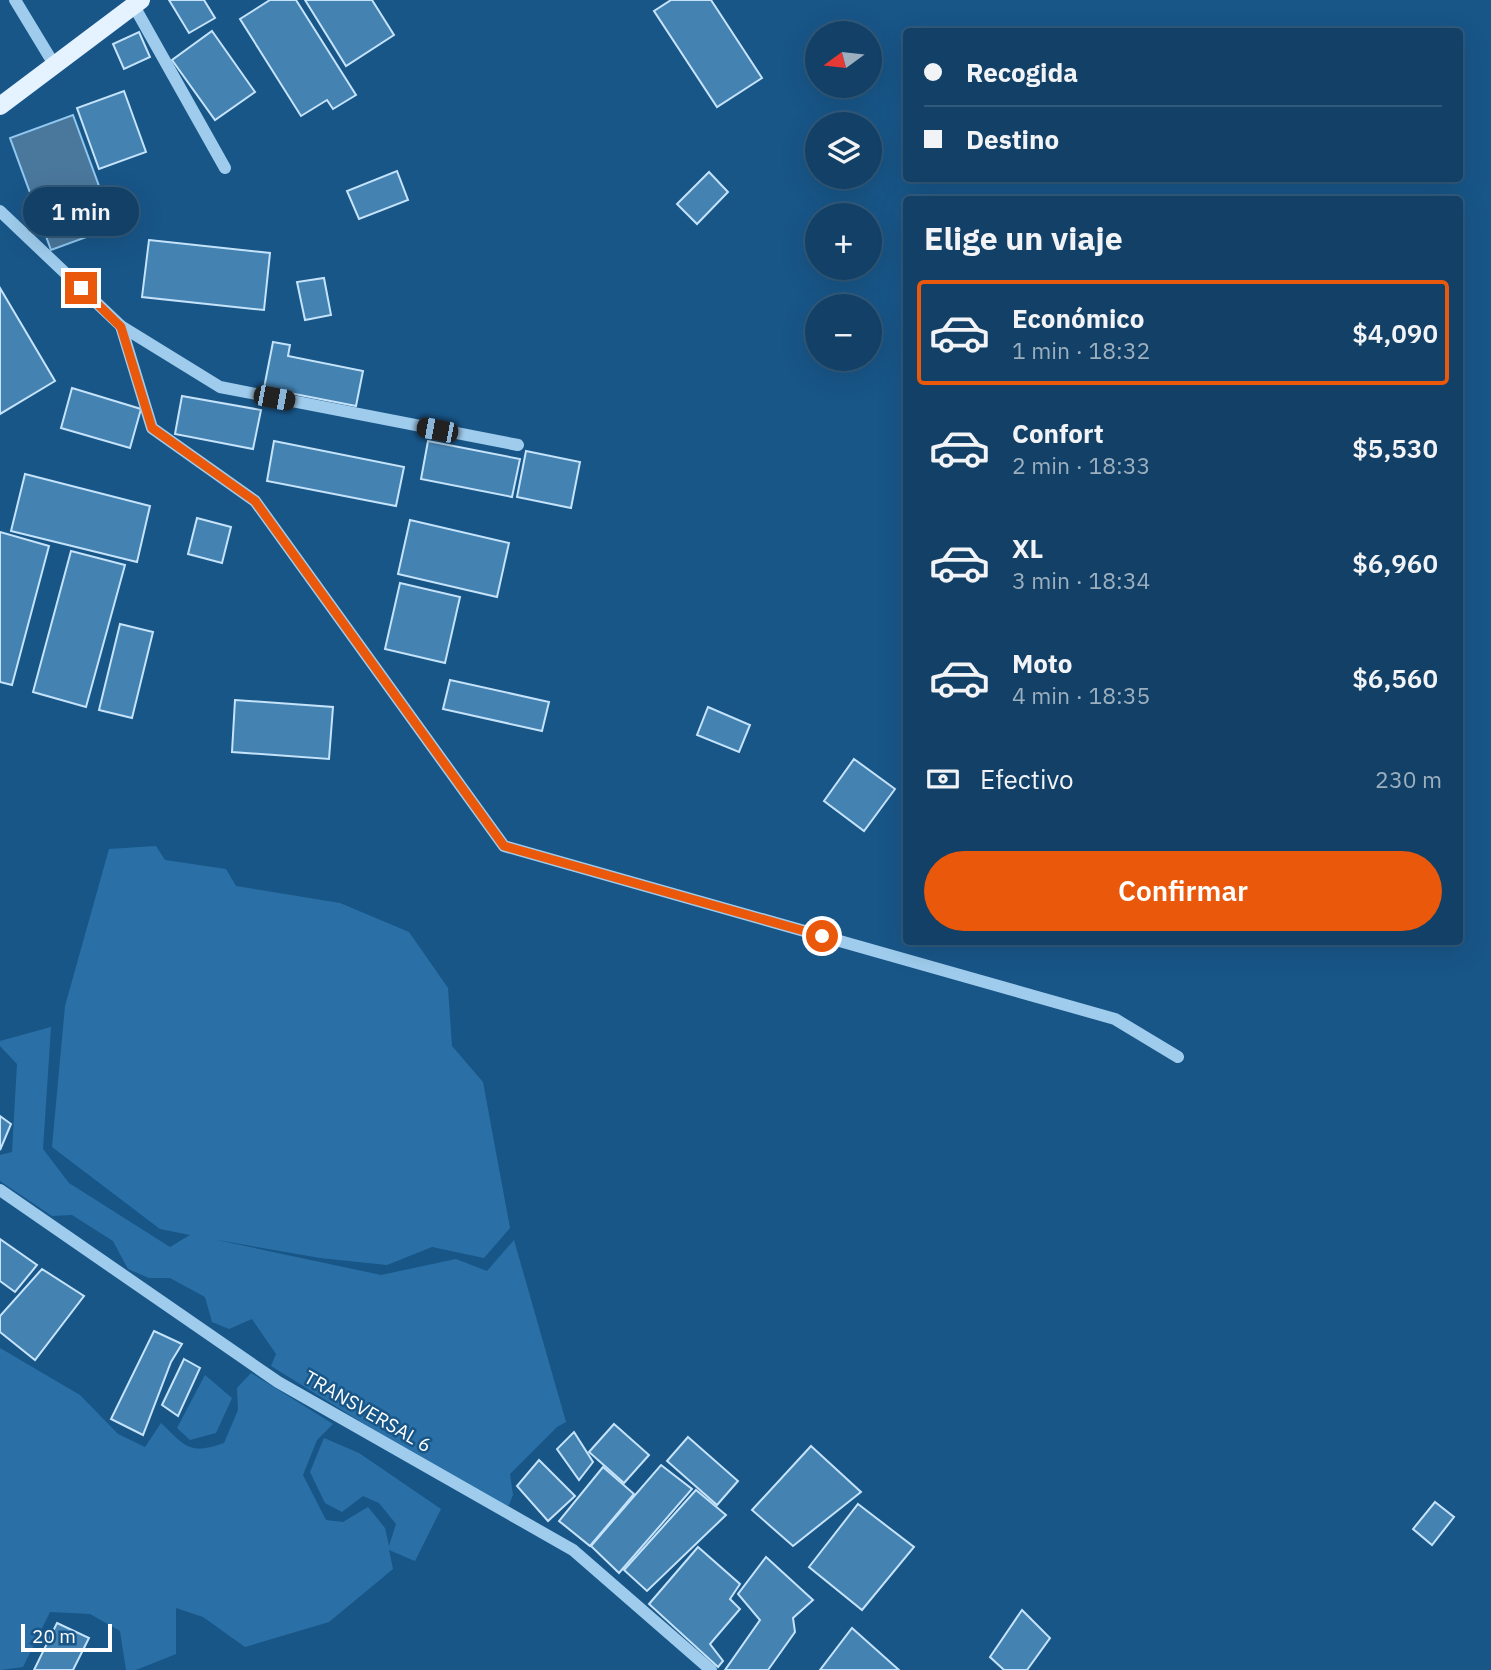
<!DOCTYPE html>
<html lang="es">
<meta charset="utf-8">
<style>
:root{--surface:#124066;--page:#1b476c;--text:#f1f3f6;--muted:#9cafbf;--line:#31597a;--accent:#ea580c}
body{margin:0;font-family:"IBM Plex Sans",sans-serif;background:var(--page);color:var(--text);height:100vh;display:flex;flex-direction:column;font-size:26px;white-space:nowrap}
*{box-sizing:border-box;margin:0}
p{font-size:23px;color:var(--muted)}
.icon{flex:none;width:38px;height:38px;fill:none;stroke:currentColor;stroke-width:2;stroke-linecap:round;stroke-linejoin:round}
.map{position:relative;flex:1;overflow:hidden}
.side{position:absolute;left:903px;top:196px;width:560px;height:749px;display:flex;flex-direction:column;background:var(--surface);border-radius:7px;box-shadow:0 7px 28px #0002,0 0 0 2px var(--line)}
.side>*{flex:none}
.guide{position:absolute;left:903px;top:28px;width:560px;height:154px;border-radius:7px;box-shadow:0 7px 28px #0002,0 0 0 2px var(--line);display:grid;align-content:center;height:154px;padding:0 21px;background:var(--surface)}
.needle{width:46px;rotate:255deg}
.fabs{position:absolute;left:805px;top:21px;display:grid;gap:14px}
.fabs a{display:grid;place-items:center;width:77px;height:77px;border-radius:50%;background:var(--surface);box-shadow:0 7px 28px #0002,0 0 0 2px var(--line);font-size:35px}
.scale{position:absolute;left:21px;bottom:18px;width:91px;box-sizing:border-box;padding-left:7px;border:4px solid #fff;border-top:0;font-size:19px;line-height:24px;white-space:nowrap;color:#fff;-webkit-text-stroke:5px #185688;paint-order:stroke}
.end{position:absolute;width:32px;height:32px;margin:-16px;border:9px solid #ea580c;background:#fff;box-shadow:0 0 0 4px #fff}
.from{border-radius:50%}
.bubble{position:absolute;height:49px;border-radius:24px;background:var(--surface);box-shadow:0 7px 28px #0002,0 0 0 2px var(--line);font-size:23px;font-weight:600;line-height:49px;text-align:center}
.car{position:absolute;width:21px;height:42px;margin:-21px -10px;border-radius:9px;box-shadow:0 0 5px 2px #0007;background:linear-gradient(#222 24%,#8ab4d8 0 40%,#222 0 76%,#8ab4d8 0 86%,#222 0)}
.guide b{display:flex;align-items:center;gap:24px;height:66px;font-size:26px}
.guide b+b{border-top:2px solid var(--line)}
.guide i{width:18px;height:18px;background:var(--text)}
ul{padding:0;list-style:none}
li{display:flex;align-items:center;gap:21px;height:105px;margin:0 14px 10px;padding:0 7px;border:4px solid transparent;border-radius:7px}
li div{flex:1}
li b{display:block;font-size:26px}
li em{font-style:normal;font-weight:600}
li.active{border-color:var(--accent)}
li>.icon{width:63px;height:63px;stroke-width:1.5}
h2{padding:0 21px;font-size:32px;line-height:84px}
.pay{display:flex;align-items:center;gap:18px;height:77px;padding:0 21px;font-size:26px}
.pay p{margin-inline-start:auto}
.primary-button{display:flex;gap:14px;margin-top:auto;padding:14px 21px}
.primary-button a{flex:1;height:80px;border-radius:42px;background:var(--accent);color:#fff;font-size:28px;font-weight:600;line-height:80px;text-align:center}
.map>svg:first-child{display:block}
.green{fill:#2a70a6}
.water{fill:#4a779c;stroke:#91c8f0;stroke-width:2}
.building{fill:#4482b2;stroke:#c5e3fa;stroke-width:2}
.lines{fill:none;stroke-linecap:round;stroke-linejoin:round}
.minor{stroke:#9fcced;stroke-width:12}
.major{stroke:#e5f2ff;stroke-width:18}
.route{stroke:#ea580c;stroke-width:9}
.labels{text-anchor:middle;stroke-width:5;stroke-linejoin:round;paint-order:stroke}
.street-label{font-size:19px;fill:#fff;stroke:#185688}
</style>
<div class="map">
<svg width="1491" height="1670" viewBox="0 0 1491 1670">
<rect width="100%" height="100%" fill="#185688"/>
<!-- green -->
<g class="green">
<polygon points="156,846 165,860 226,869 236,886 340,903 409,932 448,988 452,1046 483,1082 510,1228 484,1258 432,1247 387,1265 320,1258 212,1239 381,1275 456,1259 487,1271 514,1240 566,1422 557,1427 510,1474 513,1495 506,1512 271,1366 276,1354 252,1319 229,1329 212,1322 205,1297 170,1278 149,1278 128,1269 113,1241 72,1215 52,1216 0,1181 0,1155 12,1152 17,1064 0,1046 0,1041 51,1027 43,1149 69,1183 170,1247 190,1235 160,1229 52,1147 65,1006 109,849"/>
<path d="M0 1348 80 1395 118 1434 145 1447 161 1423C186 1447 189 1455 224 1443L238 1410 237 1388 251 1373 333 1424 317 1440 303 1475 326 1520 343 1522 368 1507 385 1528 389 1546 396 1524 379 1503 363 1496 342 1512 325 1503 310 1472 324 1438 359 1453 441 1509 415 1561 389 1550 393 1569 329 1622 245 1647 203 1617 176 1608V1654L136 1670H126L120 1631 90 1614 50 1612 23 1667 0 1670Z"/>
<polygon points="205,1375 232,1398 216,1433 190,1440 177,1428"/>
</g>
<!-- water -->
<polygon class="water" points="73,115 114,227 51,250 10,138"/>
<!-- building -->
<g class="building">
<polygon points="169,0 204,0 215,18 189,33"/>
<polygon points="270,0 296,0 356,95 333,109 327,100 301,116 240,19"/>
<polygon points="305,0 372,0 394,35 346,66"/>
<polygon points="671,0 711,0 762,78 717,107 654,11"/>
<polygon points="212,31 255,92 215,120 172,60"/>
<polygon points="139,32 150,57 124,69 113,44"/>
<polygon points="124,91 146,152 99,169 77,108"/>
<polygon points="397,171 408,200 359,219 347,191"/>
<polygon points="709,172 728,192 697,224 677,204"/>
<polygon points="149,240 270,253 264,310 142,297"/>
<polygon points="324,278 331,315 305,320 297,282"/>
<polygon points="0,288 55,381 0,414"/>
<polygon points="273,342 290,345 288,356 363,371 356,406 264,388"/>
<polygon points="72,388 141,409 130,448 61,428"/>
<polygon points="182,396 261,410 253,449 175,434"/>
<polygon points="274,441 404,467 396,506 267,481"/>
<polygon points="428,441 520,459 512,497 421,479"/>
<polygon points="526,451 580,462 571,508 517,497"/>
<polygon points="25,474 150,506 137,562 11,531"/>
<polygon points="197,518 231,527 222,563 188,554"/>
<polygon points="410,520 509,543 497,597 398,574"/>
<polygon points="0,532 49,546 12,685 0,682"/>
<polygon points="71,551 125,565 86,707 33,692"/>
<polygon points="400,583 460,597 445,663 385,649"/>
<polygon points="120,624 153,632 132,718 99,710"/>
<polygon points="450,680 549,702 542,731 443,709"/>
<polygon points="235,700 333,707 329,759 232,752"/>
<polygon points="708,707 750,725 739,752 697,735"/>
<polygon points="854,759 895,789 864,831 824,801"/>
<polygon points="0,1116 11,1124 0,1150"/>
<polygon points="0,1239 37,1265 15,1292 0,1281"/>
<polygon points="42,1269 84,1296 35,1360 0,1332 0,1316"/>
<polygon points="154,1331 182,1344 171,1362 143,1435 111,1419"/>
<polygon points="184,1359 200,1368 178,1416 162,1405"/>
<polygon points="614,1424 649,1455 624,1483 589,1452"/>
<polygon points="574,1432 593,1462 579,1480 557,1449"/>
<polygon points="688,1437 738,1481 717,1505 667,1461"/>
<polygon points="811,1446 861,1492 793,1546 752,1510"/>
<polygon points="539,1460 575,1496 548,1521 517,1486"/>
<polygon points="661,1465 692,1489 619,1573 591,1546"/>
<polygon points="603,1467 634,1494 590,1546 559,1521"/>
<polygon points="696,1490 726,1515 647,1591 624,1570"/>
<polygon points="1435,1502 1454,1517 1432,1545 1413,1529"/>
<polygon points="858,1504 914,1547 862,1610 809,1567"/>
<polygon points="698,1547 740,1584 730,1599 740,1609 710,1644 723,1661 718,1667 649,1604"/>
<polygon points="766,1557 813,1600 793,1618 795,1632 768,1670 725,1670 760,1620 738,1594"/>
<polygon points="1022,1610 1050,1638 1027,1670 1004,1670 990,1657"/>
<polygon points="57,1623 89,1638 73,1670 34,1670"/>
<polygon points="852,1628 899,1670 820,1670"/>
</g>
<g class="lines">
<!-- minor -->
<g class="minor">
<polyline points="15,0 55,66"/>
<polyline points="134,6 225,168"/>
<polyline points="0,211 121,326 220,387 518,445"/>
<polyline points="121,326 152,428 255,501 504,846 1115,1019 1178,1057"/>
<polyline points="0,1190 278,1382 573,1550 711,1670"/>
</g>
<!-- major -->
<polyline class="major" points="0,106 141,0"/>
</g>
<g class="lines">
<!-- route -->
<polyline class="route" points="81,288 121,327 152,428 255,501 504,846 822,936"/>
</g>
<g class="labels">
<!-- street labels -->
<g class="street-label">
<text transform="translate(368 1411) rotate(30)" y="7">TRANSVERSAL 6</text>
</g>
</g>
</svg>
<div class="fabs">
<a><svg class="needle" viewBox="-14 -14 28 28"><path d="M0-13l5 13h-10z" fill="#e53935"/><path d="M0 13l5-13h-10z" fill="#9cafbf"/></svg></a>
<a><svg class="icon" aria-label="layers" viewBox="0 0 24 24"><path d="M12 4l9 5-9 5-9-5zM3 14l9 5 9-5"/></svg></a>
<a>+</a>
<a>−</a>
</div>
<div class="scale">20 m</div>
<i class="end from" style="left:822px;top:936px"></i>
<i class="end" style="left:81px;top:288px"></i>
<div class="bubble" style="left:23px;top:187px;width:116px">1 min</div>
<i class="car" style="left:274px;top:398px;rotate:101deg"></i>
<i class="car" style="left:437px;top:430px;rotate:281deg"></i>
<div class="guide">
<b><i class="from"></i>Recogida</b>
<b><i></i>Destino</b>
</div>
<section class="side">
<h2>Elige un viaje</h2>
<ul>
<li class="active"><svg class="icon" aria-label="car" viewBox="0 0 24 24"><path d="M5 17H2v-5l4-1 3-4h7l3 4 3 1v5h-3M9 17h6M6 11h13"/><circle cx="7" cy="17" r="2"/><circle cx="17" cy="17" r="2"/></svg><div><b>Económico</b><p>1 min · 18:32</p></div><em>$4,090</em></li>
<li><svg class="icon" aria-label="car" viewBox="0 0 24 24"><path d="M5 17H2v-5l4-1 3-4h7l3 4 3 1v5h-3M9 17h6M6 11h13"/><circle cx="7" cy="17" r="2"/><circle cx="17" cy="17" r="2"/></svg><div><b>Confort</b><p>2 min · 18:33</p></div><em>$5,530</em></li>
<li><svg class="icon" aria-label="car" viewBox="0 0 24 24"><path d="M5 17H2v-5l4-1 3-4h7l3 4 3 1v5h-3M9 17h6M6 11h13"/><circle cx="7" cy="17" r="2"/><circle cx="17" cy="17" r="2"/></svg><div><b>XL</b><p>3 min · 18:34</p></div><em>$6,960</em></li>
<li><svg class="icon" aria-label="car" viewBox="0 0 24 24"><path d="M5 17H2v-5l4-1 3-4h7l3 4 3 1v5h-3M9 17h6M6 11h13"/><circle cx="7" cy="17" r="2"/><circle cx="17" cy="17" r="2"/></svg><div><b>Moto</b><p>4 min · 18:35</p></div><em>$6,560</em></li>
</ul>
<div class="pay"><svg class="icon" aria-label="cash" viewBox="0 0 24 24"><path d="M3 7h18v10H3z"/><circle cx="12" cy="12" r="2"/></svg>Efectivo<p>230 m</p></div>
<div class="primary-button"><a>Confirmar</a></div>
</section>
</div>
